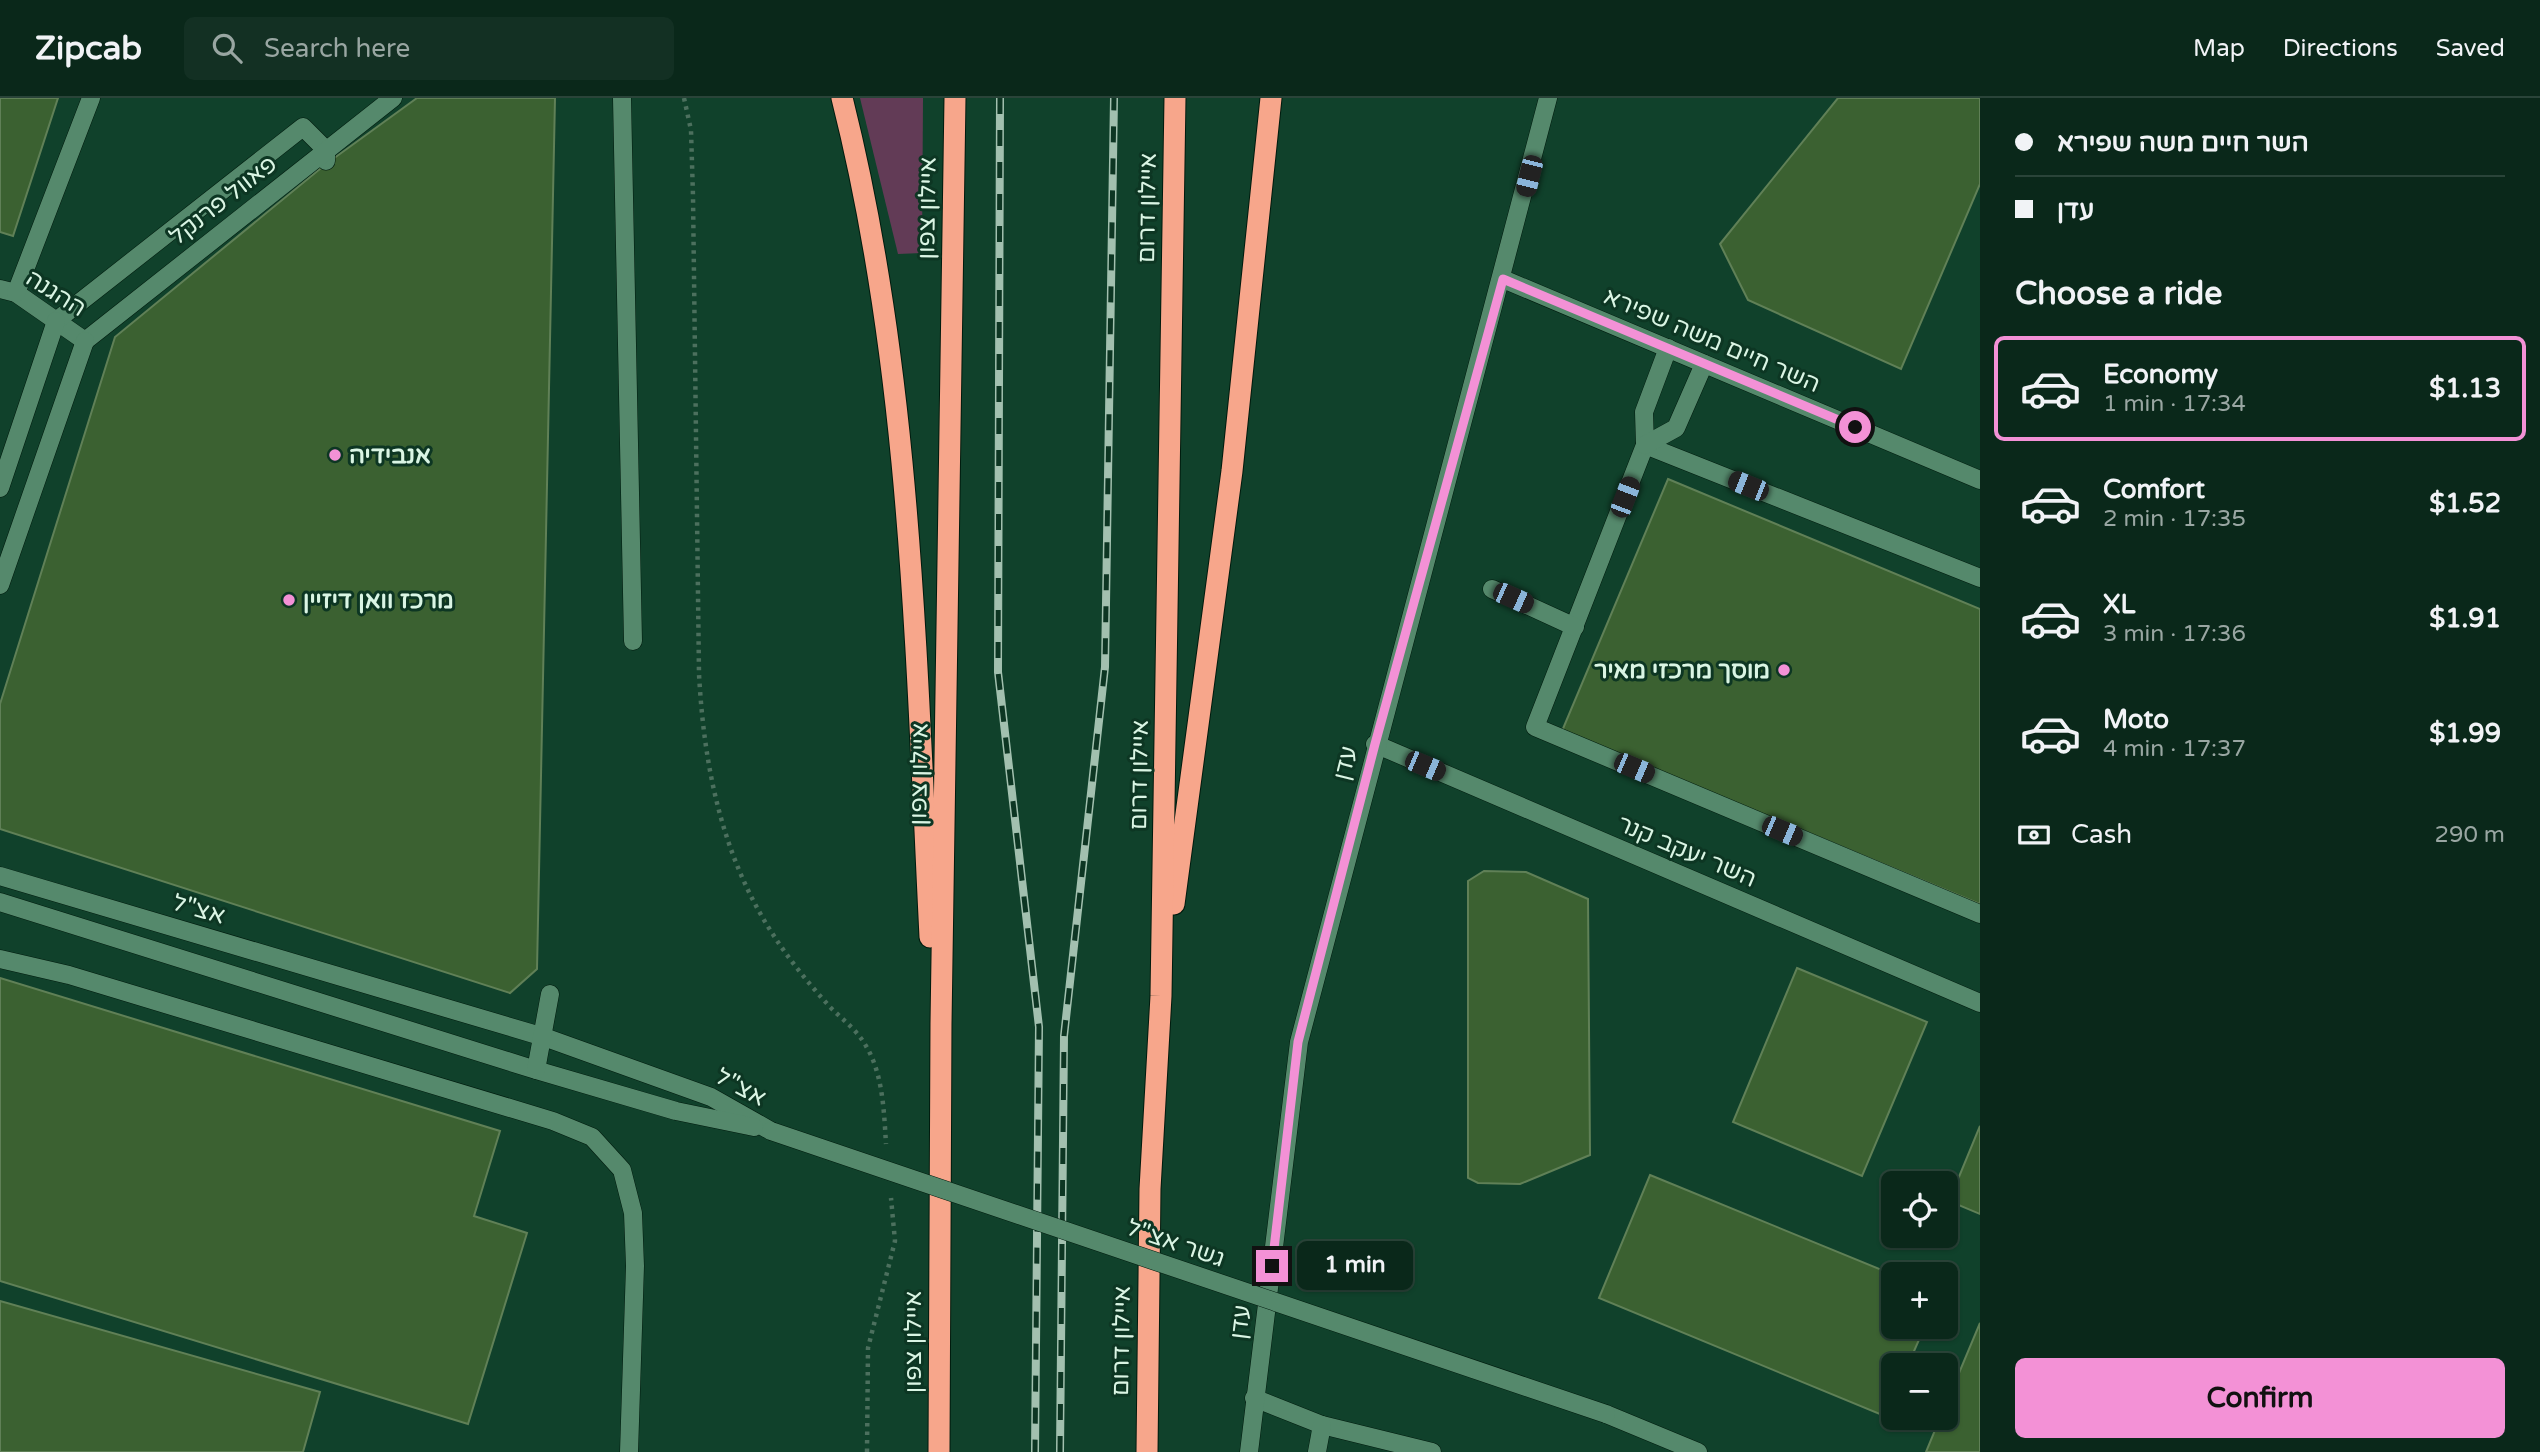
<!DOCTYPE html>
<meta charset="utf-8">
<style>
:root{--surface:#0a281a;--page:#133023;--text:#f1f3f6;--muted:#99a6a2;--line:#2a4439;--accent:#f391d6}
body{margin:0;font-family:"Varela Round","Noto Sans Hebrew",sans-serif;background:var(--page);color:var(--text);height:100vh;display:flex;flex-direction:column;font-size:26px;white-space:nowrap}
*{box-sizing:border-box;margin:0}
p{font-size:23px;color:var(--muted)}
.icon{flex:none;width:38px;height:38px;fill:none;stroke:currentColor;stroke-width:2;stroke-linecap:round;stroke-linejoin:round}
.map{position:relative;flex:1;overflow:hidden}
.sheet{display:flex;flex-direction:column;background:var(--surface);width:560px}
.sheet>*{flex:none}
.top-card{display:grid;align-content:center;height:154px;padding:0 35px;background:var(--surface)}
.fabs{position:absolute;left:1881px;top:1073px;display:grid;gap:14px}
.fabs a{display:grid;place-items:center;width:77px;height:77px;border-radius:10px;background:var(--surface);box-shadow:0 2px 5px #0004,0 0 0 2px var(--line);font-size:35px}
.end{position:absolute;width:32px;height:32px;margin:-16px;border:9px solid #f391d6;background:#111;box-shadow:0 0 0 4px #111}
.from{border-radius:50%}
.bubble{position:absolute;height:49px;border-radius:10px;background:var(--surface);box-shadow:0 2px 5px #0004,0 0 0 2px var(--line);font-size:23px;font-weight:800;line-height:49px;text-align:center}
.car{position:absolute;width:21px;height:42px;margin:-21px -10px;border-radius:9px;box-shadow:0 0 5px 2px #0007;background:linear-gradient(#222 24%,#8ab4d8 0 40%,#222 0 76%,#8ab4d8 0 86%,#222 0)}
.top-card b{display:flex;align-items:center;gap:24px;height:66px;font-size:26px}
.top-card b+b{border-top:2px solid var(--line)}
.top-card i{width:18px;height:18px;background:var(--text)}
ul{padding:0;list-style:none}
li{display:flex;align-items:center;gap:21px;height:105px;margin:0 14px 10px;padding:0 21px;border:4px solid transparent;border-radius:10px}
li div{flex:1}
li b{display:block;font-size:26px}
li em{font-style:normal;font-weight:800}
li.selected{border-color:var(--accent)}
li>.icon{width:63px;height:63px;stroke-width:1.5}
h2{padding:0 35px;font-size:32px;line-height:84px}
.pay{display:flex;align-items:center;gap:18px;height:77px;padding:0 35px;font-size:26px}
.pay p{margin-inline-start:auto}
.button{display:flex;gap:14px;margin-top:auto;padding:14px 35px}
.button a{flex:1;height:80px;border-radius:10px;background:var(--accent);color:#111;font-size:28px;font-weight:800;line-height:80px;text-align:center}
header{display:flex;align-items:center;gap:42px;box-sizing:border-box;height:98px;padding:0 35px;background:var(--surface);border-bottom:2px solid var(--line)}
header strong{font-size:33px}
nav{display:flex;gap:38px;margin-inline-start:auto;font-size:24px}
.search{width:490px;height:63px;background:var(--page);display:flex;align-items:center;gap:18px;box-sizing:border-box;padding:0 24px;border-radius:10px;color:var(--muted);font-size:26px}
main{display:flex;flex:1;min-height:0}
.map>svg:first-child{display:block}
.built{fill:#10412b;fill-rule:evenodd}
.green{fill:#623b56}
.building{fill:#3b6131;stroke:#608057;stroke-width:2}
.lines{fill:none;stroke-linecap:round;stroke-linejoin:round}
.minor-casing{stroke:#011b0e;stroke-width:19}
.highway-casing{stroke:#011b0e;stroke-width:23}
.path{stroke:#4c705e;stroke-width:4.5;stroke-dasharray:3.5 5;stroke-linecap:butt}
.minor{stroke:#55896c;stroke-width:18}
.highway{stroke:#f7a68b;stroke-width:21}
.rail-casing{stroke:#a2c0af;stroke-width:8}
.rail{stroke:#0d3623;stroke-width:5;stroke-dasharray:16;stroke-linecap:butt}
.minor-bridge-casing{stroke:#011b0e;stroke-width:19;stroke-linecap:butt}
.minor-bridge{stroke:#55896c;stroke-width:18}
.route{stroke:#f391d6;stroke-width:9}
.poi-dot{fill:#f391d6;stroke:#0d3623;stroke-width:2.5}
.labels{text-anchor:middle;stroke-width:6;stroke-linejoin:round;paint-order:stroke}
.street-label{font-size:24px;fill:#daf5e4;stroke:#0d3623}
.poi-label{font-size:24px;font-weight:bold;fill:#daf5e4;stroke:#0d3623;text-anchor:start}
</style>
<header>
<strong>Zipcab</strong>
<div class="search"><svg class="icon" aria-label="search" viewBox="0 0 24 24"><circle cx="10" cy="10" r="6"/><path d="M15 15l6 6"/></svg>Search here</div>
<nav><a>Map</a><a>Directions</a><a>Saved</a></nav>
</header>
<main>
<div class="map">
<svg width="1980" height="1354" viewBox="0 0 1980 1354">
<rect width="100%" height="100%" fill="#0d3623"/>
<!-- built -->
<path class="built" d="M0 0H1980V1354H0ZM1894 1085H1946V1138H1894ZM1894 1176H1946V1228H1894ZM1894 1267H1946V1320H1894Z"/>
<!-- green -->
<polygon class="green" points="860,0 923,0 922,155 898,156"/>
<!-- building -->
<g class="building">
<polygon points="0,0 58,0 13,138 0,134"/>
<polygon points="417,0 555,0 537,871 510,895 0,731 0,606 115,239 326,66"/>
<polygon points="1838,0 1980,0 1980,86 1901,271 1748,202 1720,146"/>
<polygon points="1668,381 1980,511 1980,806 1562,633"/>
<polygon points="1484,773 1526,774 1588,801 1590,1057 1520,1086 1478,1085 1468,1080 1468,783"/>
<polygon points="1797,870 1927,924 1862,1078 1733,1024"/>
<polygon points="0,880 500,1033 474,1118 527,1135 468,1326 0,1183"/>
<polygon points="1980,1028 1980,1116 1949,1103"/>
<polygon points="1650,1077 1894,1177 1894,1228 1925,1228 1908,1267 1894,1267 1894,1303 1887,1319 1599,1200"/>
<polygon points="0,1203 320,1294 303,1354 0,1354"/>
<polygon points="1980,1225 1980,1354 1926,1354 1940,1320 1946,1320 1946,1306"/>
</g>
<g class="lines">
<!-- minor casing -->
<g class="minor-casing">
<g id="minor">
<polyline points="622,0 633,543"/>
<polyline points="1503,181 1980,382"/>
<polyline points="0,191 16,195 85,243"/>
<polyline points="16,195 91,0"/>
<polyline points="56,223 303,29 326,52 326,63"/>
<polyline points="85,243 393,0"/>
<polyline points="1668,250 1644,314 1645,347 1535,629 1980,816"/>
<polyline points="1645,347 1980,480"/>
<polyline points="1645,347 1676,330 1704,266"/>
<polyline points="0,390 56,223"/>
<polyline points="0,487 85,243"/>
<polyline points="1492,491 1575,529"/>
<polyline points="1375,646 1980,905"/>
<polyline points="0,778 544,939 711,999 771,1033"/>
<polyline points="0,804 536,972 676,1013 754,1029"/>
<polyline points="0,861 69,877 553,1023 592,1039 622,1072 633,1115 635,1168 629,1354"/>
<polyline points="536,972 550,896"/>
<polyline points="1254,1300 1322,1327 1432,1354"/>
<polyline points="1606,1316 1698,1354"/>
<polyline points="1249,1354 1299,944 1548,0"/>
<polyline points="1317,1354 1322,1327"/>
</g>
</g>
<!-- highway casing -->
<g class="highway-casing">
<g id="highway">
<path d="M842 0C911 273 916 558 930 839"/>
<polyline points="1174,806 1232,373 1271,0"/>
<polyline points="939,1354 941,926 955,0"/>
<polyline points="1147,1354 1150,1091 1161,898 1175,0"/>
</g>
</g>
<!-- path -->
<g class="path">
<path d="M684 0 691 32 693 98 699 576C704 669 722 759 774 838 790 863 810 887 830 909 843 922 857 932 866 948 883 976 884 1014 886 1046"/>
<polyline points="867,1354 868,1250 895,1143 891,1100"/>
</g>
<!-- minor -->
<use href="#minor" class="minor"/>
<!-- highway -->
<use href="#highway" class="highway"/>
<!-- rail casing -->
<g class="rail-casing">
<g id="rail">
<polyline points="1000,0 998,574 1039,929 1035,1354"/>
<polyline points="1060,1354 1064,938 1105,569 1114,0"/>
</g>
</g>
<!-- rail -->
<use href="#rail" class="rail"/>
<!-- minor-bridge casing -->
<g class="minor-bridge-casing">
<polyline id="minor-bridge" points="771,1033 1606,1316"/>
</g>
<!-- minor-bridge -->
<use href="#minor-bridge" class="minor-bridge"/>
</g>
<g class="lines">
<!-- route -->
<polyline class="route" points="1272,1168 1298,944 1375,646 1503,181 1855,329"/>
</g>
<!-- markers -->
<g class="poi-dot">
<circle cx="335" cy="357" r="7"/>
<circle cx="289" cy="502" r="7"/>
<circle cx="1784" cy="572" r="7"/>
</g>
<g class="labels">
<!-- street labels -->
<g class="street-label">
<text transform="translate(223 102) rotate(-38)" y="8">פאוול פרנקל</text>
<text transform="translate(927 110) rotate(-89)" y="8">איילון צפון</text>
<text transform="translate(1147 110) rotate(-89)" y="8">איילון דרום</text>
<text transform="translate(56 195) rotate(32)" y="8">ההגנה</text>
<text transform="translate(1712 242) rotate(23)" y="8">השר חיים משה שפירא</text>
<text transform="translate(1345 665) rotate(-76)" y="8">עדן</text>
<text transform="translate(919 676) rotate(-89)" y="8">איילון צפון</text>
<text transform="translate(1139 677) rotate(-89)" y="8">איילון דרום</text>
<text transform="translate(1687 753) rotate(23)" y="8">השר יעקב קנר</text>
<text transform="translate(199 811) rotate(16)" y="8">אצ"ל</text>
<text transform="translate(741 989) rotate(28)" y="8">אצ"ל</text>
<text transform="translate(1176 1145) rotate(19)" y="8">גשר אצ"ל</text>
<text transform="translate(1240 1224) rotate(-83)" y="8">עדן</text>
<text transform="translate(1121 1243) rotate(-89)" y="8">איילון דרום</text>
<text transform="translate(913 1244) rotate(-90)" y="8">איילון צפון</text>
</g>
<!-- poi labels -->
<g class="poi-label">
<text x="349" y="365">אנבידיה</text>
<text x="303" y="510">מרכז וואן דיזיין</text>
<text x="1770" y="580" text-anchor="end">מוסך מרכזי מאיר</text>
</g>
</g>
</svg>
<div class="fabs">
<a><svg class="icon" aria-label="locate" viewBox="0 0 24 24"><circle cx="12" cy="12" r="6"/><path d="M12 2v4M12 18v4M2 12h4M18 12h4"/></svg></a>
<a>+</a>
<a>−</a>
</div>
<i class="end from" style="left:1855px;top:329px"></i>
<i class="end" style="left:1272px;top:1168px"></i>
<div class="bubble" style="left:1297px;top:1143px;width:116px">1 min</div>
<i class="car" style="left:1529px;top:78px;rotate:194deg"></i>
<i class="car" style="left:1748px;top:388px;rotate:292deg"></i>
<i class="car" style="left:1625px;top:399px;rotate:21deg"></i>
<i class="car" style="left:1513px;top:500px;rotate:114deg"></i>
<i class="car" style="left:1425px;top:668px;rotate:113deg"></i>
<i class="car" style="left:1634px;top:670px;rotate:113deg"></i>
<i class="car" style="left:1782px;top:733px;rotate:113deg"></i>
</div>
<section class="sheet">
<div class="top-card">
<b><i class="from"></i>השר חיים משה שפירא</b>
<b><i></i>עדן</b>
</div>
<h2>Choose a ride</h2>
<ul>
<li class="selected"><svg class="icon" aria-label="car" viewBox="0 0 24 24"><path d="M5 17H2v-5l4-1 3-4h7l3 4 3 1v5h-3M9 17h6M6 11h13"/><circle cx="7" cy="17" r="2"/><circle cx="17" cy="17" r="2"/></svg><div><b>Economy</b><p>1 min · 17:34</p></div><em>$1.13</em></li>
<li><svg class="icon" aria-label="car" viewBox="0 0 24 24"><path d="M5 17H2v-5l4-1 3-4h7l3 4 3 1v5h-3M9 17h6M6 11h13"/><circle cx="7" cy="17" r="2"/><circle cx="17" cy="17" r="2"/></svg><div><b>Comfort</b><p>2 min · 17:35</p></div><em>$1.52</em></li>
<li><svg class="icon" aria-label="car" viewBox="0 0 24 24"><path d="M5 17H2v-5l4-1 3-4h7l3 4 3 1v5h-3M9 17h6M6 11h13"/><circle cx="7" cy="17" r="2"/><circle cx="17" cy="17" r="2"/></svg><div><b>XL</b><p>3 min · 17:36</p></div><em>$1.91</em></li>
<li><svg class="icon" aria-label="car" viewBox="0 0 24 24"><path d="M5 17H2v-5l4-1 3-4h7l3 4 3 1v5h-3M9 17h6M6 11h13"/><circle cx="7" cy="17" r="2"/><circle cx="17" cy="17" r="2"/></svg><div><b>Moto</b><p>4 min · 17:37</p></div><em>$1.99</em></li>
</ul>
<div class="pay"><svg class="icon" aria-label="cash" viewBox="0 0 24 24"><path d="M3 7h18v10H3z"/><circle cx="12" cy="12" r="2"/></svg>Cash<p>290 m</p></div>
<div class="button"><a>Confirm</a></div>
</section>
</main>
